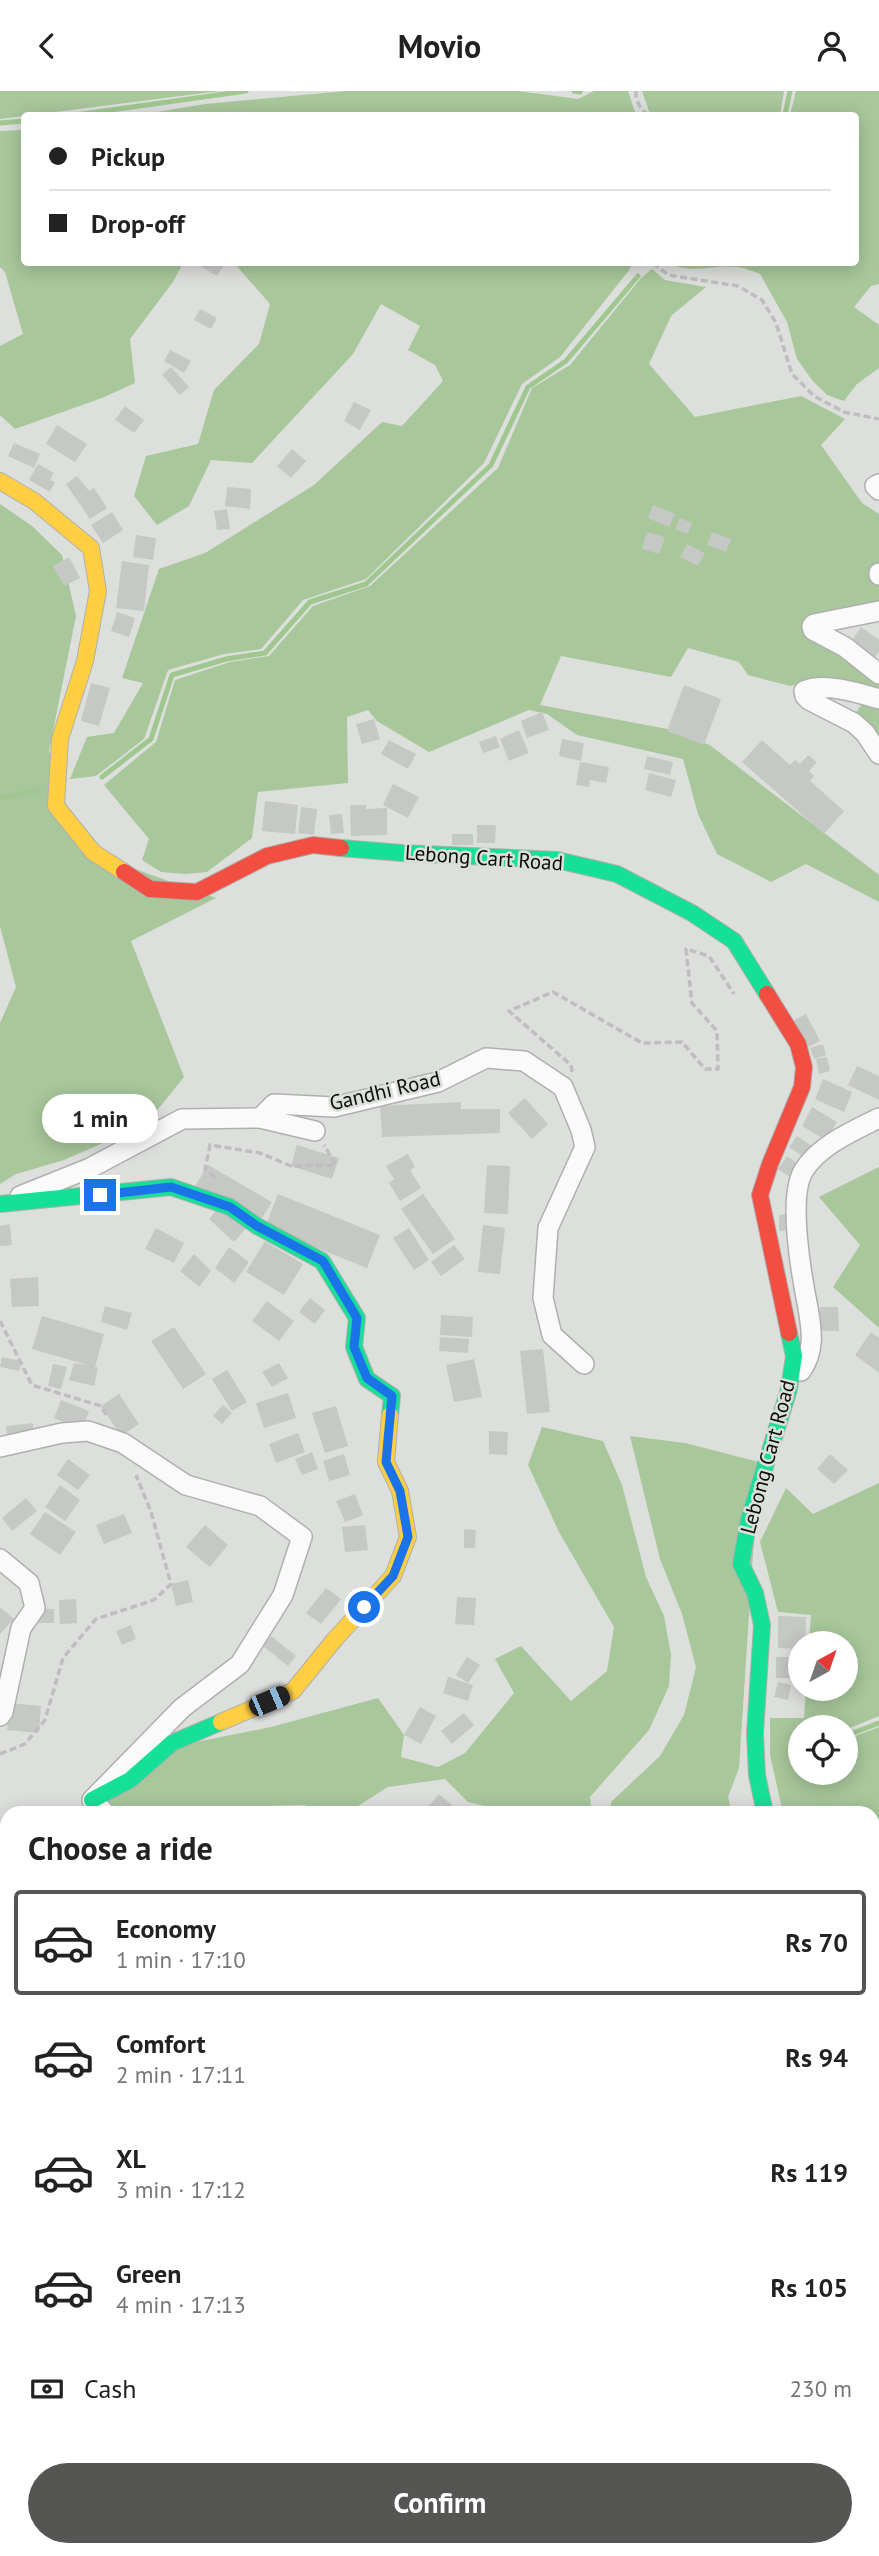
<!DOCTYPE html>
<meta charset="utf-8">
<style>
:root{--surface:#fff;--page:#f6f6f6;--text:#222;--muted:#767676;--line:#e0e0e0;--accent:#555654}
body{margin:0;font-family:"PT Sans",sans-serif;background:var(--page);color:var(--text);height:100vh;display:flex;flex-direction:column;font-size:26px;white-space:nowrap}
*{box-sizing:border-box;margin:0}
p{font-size:23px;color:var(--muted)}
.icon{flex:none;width:38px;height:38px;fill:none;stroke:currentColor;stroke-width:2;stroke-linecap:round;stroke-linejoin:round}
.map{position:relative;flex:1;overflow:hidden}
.sheet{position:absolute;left:0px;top:1715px;width:880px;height:751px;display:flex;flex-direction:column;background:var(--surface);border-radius:21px 21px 0 0;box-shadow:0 4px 18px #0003}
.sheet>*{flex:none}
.top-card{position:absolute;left:21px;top:21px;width:838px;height:154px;border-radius:7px;box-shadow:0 4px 18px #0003;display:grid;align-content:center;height:154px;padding:0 28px;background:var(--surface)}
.needle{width:46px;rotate:40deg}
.fabs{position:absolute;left:788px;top:1540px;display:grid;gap:14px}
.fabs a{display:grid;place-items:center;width:70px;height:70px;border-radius:50%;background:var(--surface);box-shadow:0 4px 18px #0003;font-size:35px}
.end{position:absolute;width:32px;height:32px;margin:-16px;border:9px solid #1a73e8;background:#fff;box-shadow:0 0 0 4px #fff}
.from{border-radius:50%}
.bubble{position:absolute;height:49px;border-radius:24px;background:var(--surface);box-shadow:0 4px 18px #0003;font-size:23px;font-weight:700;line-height:49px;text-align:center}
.car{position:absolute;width:21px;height:42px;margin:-21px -10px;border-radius:9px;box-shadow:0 0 5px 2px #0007;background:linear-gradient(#222 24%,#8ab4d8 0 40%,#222 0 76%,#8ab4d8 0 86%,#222 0)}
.top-card b{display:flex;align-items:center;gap:24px;height:66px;font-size:26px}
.top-card b+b{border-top:2px solid var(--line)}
.top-card i{width:18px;height:18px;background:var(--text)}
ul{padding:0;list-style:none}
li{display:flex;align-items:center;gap:21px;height:105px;margin:0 14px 10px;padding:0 14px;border:4px solid transparent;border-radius:7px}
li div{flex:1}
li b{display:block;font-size:26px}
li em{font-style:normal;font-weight:700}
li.active{border-color:var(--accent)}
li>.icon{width:63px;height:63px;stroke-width:1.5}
h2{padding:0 28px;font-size:32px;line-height:84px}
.pay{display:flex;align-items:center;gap:18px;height:77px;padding:0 28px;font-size:26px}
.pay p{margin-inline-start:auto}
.primary-button{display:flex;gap:14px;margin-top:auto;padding:14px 28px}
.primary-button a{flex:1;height:80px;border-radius:42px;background:var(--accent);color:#fff;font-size:28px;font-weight:700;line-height:80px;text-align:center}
header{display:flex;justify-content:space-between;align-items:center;height:91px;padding:0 28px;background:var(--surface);font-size:32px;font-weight:700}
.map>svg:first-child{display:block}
.forest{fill:#a8c79b}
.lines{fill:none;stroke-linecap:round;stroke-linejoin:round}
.stream{stroke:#a0c790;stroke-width:5}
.building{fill:#c6c8c5}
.lane-casing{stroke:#aeb0ae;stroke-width:12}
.street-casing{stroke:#aeb0ae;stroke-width:22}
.fast-casing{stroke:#aeb0ae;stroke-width:18}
.slow-casing{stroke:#aeb0ae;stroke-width:18}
.jam-casing{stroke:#aeb0ae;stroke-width:18}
.path{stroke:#bdbebd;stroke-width:3.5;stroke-dasharray:7 3.5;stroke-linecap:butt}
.lane{stroke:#fafafa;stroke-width:10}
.street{stroke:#fafafa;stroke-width:19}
.fast{stroke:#16e098;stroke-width:16}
.slow{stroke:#ffcf43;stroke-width:16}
.jam{stroke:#f24e42;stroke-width:16}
.route{stroke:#1a73e8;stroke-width:9}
.labels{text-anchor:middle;stroke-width:5;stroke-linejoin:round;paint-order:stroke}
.street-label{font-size:21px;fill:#0c0d0b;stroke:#dce0db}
</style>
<header><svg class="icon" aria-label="back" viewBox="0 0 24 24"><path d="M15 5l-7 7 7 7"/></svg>Movio<svg class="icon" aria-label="person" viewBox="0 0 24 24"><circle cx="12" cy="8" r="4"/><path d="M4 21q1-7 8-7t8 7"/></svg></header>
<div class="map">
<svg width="879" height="2465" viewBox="0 0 879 2465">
<rect width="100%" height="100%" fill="#dddfdc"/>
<!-- forest -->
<g class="forest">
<polygon points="0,0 220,0 0,28"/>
<polygon points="346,0 518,0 578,8 594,0 628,0 636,24 139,24 205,13"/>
<polygon points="642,0 784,0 780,24 655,24 650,23"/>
<path d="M796 0H879V193L871 195 854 216 879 234V277L857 293 844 310 827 304 812 289 797 268 787 231 760 183C752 180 745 177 737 176 713 173 692 184 669 172H856V24H790Z"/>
<polygon points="24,39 24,172 183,172 173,191 130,248 135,292 102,307 15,338 0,324 0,255 23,243 5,181 0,176 0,40"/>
<polygon points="234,172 632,172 630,178 560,266 522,293 484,372 366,488 303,509 261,558 224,563 168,579 144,648 96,685 70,688 87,646 114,642 143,592 122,587 159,478 205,462 314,394 382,331 402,335 443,290 435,274 408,259 420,235 381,213 353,263 252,372 211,369 189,415 157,434 134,405 146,365 198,353 214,299 259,253 270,213"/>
<polygon points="652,178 665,189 706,196 671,225 649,273 695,326 801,305 845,328 821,354 862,412 879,423 879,513 803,532 803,539 876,590 879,593 879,599 839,588 808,590 790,595 748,584 739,571 688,557 671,586 561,565 540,614 683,641 711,655 879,784 879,811 806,773 771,791 717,763 698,723 683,668 577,644 547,623 529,619 429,661 377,630 368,619 347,626 348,692 258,701 252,747 207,781 185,783 161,781 142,769 149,748 104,694 156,651 175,589 230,571 269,565 313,515 370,495 498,377 532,297 570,274 641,187"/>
<polygon points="0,413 32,435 62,464 76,525 49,660 79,758 216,807 131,850 184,986 146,1033 64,1069 16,1083 0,1093 0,932 16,896 0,835"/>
<polygon points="866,608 879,612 879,650 854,624"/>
<polygon points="879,1076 879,1237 833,1196 860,1154 819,1106"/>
<polygon points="542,1336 603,1350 622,1394 646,1486 664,1525 671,1564 669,1595 649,1639 590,1706 592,1722 513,1722 468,1711 445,1688 388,1696 347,1722 314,1722 305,1714 227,1716 217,1722 111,1722 101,1712 176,1655 271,1636 378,1607 404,1644 401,1666 438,1676 465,1662 514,1602 495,1568 521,1555 571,1610 607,1580 614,1536 559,1441 528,1374"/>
<polygon points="630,1345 685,1352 759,1371 739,1677 728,1706 732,1722 611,1722 611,1711 660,1665 684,1624 696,1576 682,1523 660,1468"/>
<polygon points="879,1392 879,1625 845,1639 845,1636 800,1636 800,1682 845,1682 845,1649 879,1636 879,1840 873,1847 873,1722 783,1722 770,1664 770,1627 804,1627 806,1598 845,1598 845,1552 809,1552 811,1524 778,1521 760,1451 786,1397 813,1423"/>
<polygon points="873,1929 879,1934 879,2465 787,2465 785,2459 873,2459"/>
</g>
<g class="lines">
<!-- stream -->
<g class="stream">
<polyline points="574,0 580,1"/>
<polyline points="75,24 246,0"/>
<polyline points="785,24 790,0"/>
<polyline points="0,32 24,30"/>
<polyline points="102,686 151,648 172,584 226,568 265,562 310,511 366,493 491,374 528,296 566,270 638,185"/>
<polyline points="0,707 39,699"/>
<polyline points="845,1645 879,1632"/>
</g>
</g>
<!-- building -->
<g class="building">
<polygon points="202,172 219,172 224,174 217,185 200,175"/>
<polygon points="200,218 217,227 211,238 194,229"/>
<polygon points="170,259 191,270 184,282 164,270"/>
<polygon points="171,276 189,296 180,304 162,284"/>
<polygon points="354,311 371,319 360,339 344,330"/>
<polygon points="125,315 144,329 134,342 115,329"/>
<polygon points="57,334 87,353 75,371 46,353"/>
<polygon points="14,352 40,363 34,377 8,365"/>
<polygon points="292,358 306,370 291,387 277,375"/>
<polygon points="38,373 54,382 50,389 55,391 50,401 29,389"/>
<polygon points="77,385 89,400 94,397 107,417 90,428 66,393"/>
<polygon points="227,396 251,398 250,418 225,415"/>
<polygon points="653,414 675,423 669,436 648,427"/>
<polygon points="227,418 230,438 217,439 214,420"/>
<polygon points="112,421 123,439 103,452 91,434"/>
<polygon points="680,427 692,432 688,443 675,438"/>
<polygon points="647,441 665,446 659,463 642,458"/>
<polygon points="712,441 731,448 726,461 707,454"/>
<polygon points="136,444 156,447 153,469 133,466"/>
<polygon points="687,453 705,462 698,475 680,466"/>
<polygon points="69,466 80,487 64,495 53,475"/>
<polygon points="122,470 149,474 144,520 116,517"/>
<polygon points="117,521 135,527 129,546 111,540"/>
<polygon points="861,536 879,549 879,560 873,569 849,553"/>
<polygon points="91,592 110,597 99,635 81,630"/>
<polygon points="684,594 721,608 704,654 667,640"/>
<polygon points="542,621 549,639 527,647 521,630"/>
<polygon points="374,628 380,648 362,653 356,633"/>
<polygon points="519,639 529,662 509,670 500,648"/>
<polygon points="496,645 500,656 483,662 479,651"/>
<polygon points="562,648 584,652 581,670 559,665"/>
<polygon points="389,649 416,663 408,678 381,663"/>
<polygon points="762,649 790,674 795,669 800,673 808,664 817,671 809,680 814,685 810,690 844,720 824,743 742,671"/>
<polygon points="647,665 673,671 670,684 644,678"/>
<polygon points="580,671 609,676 606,692 590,689 589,696 576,694"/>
<polygon points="649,682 676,689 671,706 645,699"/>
<polygon points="393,693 419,706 408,727 383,714"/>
<polygon points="265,710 298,714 295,743 262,740"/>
<polygon points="350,714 366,714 366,718 387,717 387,744 351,745"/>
<polygon points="301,716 317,718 314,744 298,742"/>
<polygon points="342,723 344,742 331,743 329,724"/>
<polygon points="477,734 496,734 495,752 477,752"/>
<rect x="452" y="743" width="21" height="11"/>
<polygon points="806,923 820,950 808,956 794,929"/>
<polygon points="823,953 826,964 814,968 810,957"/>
<polygon points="827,966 830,980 819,983 816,968"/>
<polygon points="857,975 879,985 879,1009 848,994"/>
<polygon points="823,988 852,1001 844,1021 815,1008"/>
<polygon points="525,1007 548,1033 532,1048 508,1022"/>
<polygon points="461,1011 461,1018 500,1018 500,1042 382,1046 380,1015"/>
<polygon points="812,1016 837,1031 826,1049 802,1035"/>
<polygon points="797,1045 816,1058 809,1070 789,1056"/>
<polygon points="297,1054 339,1067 332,1088 291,1075"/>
<polygon points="408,1063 415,1076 410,1079 421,1097 400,1110 389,1092 394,1088 386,1075"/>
<polygon points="787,1065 802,1076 793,1088 778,1078"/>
<polygon points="208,1074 272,1111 257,1135 247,1136 234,1151 209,1128 221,1114 194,1097"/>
<polygon points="487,1074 510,1075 508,1123 484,1122"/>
<polygon points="278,1103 380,1144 367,1177 265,1136"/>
<polygon points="423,1103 455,1148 433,1163 401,1118"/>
<polygon points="792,1123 793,1139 779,1140 779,1124"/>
<polygon points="10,1133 12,1154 0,1155 0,1135"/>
<polygon points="483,1134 505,1137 500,1183 478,1181"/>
<polygon points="156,1137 184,1152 174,1172 145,1158"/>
<polygon points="409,1137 429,1169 414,1179 393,1147"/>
<polygon points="265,1150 303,1173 284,1204 246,1181"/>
<polygon points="454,1154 465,1168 441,1185 431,1171"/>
<polygon points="229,1156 249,1171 234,1192 215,1177"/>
<polygon points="194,1163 211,1180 199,1196 180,1180"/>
<polygon points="38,1186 39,1215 12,1216 10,1188"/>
<polygon points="310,1207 325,1219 315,1233 299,1221"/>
<polygon points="267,1210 294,1230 279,1250 252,1230"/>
<polygon points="105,1215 132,1222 127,1239 101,1231"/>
<polygon points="820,1216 838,1216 839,1240 820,1240"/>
<polygon points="441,1224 473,1226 472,1246 440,1244"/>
<polygon points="42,1225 104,1243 95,1276 98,1277 94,1295 69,1289 74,1272 88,1274 32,1258"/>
<polygon points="174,1236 206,1283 183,1298 151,1250"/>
<polygon points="871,1241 879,1247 879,1282 855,1264"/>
<polygon points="440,1246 469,1248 468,1262 439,1260"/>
<polygon points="543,1258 550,1321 527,1323 520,1260"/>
<polygon points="2,1266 21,1270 19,1280 0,1276"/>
<polygon points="474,1268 482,1306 454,1311 446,1274"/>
<polygon points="279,1272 288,1287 272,1296 262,1281"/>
<polygon points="53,1273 67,1276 61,1298 48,1295"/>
<polygon points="227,1279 247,1311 232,1320 212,1288"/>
<polygon points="288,1302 296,1327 264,1337 256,1312"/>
<polygon points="119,1303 139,1333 121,1345 101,1315"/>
<polygon points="61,1309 89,1320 82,1338 54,1327"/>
<polygon points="223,1314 232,1322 222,1333 213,1325"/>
<polygon points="336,1315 348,1355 325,1362 312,1322"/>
<polygon points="33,1332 34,1347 8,1352 6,1335"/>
<polygon points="489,1340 508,1341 507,1364 489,1363"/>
<polygon points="298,1342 305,1361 276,1372 269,1353"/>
<polygon points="312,1361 318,1378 302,1384 295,1368"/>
<polygon points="344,1363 350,1384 329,1390 323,1370"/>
<polygon points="830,1363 848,1379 834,1393 817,1378"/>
<polygon points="68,1368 90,1384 78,1399 57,1384"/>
<polygon points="60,1394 80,1409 65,1430 45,1416"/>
<polygon points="355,1403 363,1424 345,1431 336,1410"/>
<polygon points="26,1407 37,1420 12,1440 2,1427"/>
<polygon points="45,1421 76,1441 60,1464 30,1443"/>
<polygon points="124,1423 132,1442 104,1453 96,1434"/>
<polygon points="205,1434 228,1454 210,1476 186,1456"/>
<polygon points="365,1434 368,1459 345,1461 342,1436"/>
<polygon points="464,1438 476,1439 475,1457 464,1457"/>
<polygon points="188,1489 193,1511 176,1515 171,1493"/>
<polygon points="326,1497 341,1508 321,1533 306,1522"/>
<polygon points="457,1506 476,1507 474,1534 455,1533"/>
<polygon points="76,1508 77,1532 60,1533 59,1509"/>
<polygon points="0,1516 14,1528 0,1543"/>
<polygon points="35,1517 54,1518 54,1532 35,1532"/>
<polygon points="778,1525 806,1526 805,1552 800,1552 800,1558 778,1557"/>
<polygon points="131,1534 136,1548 122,1554 116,1540"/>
<polygon points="271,1545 296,1565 288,1575 263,1555"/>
<polygon points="467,1566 480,1574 468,1592 456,1584"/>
<rect x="776" y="1566" width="17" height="21"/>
<polygon points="448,1586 473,1594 468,1610 443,1602"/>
<polygon points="778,1591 791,1594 788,1609 774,1606"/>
<polygon points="10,1612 41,1615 39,1642 7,1639"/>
<polygon points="420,1616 436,1625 421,1653 404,1644"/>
<polygon points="464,1622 474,1634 452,1653 441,1640"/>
<polygon points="439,1703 452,1714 445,1722 428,1722 425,1720"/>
<polygon points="69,2459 107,2459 111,2465 73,2465"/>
<polygon points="165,2459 195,2459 198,2465 168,2465"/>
<polygon points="769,2459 772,2465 753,2465 750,2460"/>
</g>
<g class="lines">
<!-- lane casing -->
<g class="lane-casing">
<polyline id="lane" points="418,2465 422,2459"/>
</g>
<!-- street casing -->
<g class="street-casing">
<g id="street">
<polyline points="879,393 875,395 879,399"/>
<polyline points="879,482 879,484"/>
<polyline points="879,520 814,533 812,535 813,539 845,556 879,583"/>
<path d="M879 608C859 602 824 591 804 600L805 605 809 609 854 632 865 642 879 663"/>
<polyline points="260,1027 315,1040"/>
<polyline points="20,1105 90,1077 182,1028 260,1027 274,1013 334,1016 438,991 486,967 524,970 563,996 581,1039 585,1056 548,1137 543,1207 552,1244 584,1273"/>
<path d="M801 1280C815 1260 812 1240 808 1217 802 1187 787 1105 804 1079 820 1054 853 1040 879 1027"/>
<polyline points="0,1356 62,1342 88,1340 123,1352 186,1394 260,1415 302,1446 283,1504 240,1573 182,1617 92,1709 105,1722"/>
<polyline points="0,1468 29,1492 35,1517 21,1537 3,1621 0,1625"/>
<polyline points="0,1873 7,1876"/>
<polyline points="248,2459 248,2465"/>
<polyline points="273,2459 276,2465"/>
<polyline points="405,2459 406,2465"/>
<polyline points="145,2465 147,2459"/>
<polyline points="368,2465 369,2459"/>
</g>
</g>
<!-- fast casing -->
<g class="fast-casing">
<g id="fast">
<polyline points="341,757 402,762 557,769 617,783 692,822 734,850 767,903"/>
<polyline points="0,1113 171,1096 230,1116 257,1135 322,1170 357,1227 354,1256 367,1288 392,1305 390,1324"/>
<polyline points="92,1709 130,1689 172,1652 221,1631"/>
<polyline points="765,1722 757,1684 755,1642 762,1534 755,1502 741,1473 749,1428 789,1298 794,1265 789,1242"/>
<polyline points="873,1918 879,1923"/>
</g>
</g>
<!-- slow casing -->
<g class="slow-casing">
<g id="slow">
<polyline points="0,390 34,410 91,457 98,500 85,570 60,648 56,715 93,761 124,781"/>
<polyline points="221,1631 293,1600 335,1548 393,1485 408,1446 400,1400 386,1371 390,1324"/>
</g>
</g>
<!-- jam casing -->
<g class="jam-casing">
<g id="jam">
<polyline points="124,781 150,798 197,801 267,765 313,754 341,757"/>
<polyline points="767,903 798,953 804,976 802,996 770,1073 760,1104 789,1242"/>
</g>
</g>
<!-- path -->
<g class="path">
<path d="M636 0C635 10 641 19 649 24"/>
<polyline points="653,172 668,184 738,195 762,209 776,232 792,283 814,305 844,321 879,328"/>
<polyline points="572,981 571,974 509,920 553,901 642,952 682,951 705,978 718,978 717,940 692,912 686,858 709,865 734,903"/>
<polyline points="215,1086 205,1079 210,1054 260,1062 291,1075 336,1074 324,1054"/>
<polyline points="0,1230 32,1294 101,1315 108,1327"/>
<polyline points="0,1663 25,1653 45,1629 63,1567 96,1528 154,1509 171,1493 151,1421 136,1384"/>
</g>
<!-- lane -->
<use href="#lane" class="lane"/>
<!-- street -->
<use href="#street" class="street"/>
<!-- fast -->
<use href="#fast" class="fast"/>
<!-- slow -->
<use href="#slow" class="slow"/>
<!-- jam -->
<use href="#jam" class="jam"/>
</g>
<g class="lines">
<!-- route -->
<polyline class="route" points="100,1104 171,1096 230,1116 257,1135 323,1170 357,1227 354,1256 367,1287 392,1305 386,1371 400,1400 408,1446 393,1485 364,1516"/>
</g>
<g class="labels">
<!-- street labels -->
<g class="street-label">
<text transform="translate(484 767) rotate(4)" y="7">Lebong Cart Road</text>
<text transform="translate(385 1000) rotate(-13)" y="7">Gandhi Road</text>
<text transform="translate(768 1366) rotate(-75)" y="7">Lebong Cart Road</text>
</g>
</g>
</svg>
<div class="fabs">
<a><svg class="needle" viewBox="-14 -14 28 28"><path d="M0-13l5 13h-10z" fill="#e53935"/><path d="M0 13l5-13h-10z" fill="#767676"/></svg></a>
<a><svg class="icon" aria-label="locate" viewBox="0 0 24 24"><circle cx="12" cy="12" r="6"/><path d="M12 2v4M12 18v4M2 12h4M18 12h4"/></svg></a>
</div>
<i class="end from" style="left:364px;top:1516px"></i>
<i class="end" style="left:100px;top:1104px"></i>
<div class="bubble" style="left:42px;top:1003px;width:116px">1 min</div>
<i class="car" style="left:269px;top:1610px;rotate:67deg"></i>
<div class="top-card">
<b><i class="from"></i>Pickup</b>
<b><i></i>Drop-off</b>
</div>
<section class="sheet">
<h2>Choose a ride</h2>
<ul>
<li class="active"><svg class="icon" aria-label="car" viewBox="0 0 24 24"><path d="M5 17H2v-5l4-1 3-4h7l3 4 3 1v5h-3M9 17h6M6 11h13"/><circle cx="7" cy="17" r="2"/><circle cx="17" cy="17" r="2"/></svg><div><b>Economy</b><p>1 min · 17:10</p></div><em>Rs 70</em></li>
<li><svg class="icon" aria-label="car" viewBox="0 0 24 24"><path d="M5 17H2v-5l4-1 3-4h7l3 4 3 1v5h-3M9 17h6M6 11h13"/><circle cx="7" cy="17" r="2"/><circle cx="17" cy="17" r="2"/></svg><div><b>Comfort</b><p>2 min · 17:11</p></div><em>Rs 94</em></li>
<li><svg class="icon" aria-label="car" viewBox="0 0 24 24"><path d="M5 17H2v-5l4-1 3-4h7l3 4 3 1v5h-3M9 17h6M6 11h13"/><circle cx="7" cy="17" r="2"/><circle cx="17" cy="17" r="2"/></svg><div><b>XL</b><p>3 min · 17:12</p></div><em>Rs 119</em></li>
<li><svg class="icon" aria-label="car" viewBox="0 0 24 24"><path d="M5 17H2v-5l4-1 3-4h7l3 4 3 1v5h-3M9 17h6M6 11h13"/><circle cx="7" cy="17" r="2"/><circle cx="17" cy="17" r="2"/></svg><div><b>Green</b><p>4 min · 17:13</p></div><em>Rs 105</em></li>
</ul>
<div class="pay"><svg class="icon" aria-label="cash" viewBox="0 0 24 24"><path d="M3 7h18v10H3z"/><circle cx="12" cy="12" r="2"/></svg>Cash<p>230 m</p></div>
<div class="primary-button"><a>Confirm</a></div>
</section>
</div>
